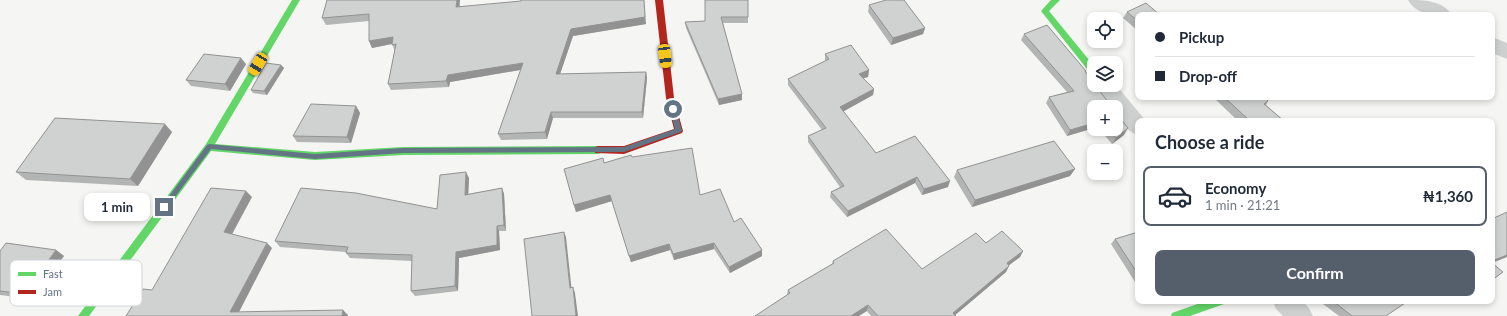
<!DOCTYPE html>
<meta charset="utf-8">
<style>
:root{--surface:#fff;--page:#f2f2f3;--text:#1f2937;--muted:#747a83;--line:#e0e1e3;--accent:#555f6c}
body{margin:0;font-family:Lato,sans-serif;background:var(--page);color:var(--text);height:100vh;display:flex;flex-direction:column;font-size:15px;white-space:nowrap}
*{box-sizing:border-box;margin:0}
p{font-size:13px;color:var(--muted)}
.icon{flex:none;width:22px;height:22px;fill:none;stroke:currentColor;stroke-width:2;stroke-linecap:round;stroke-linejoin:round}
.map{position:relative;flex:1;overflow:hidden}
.sheet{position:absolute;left:1135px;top:118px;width:360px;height:186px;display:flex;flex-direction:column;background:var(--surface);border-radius:8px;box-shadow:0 2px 6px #0003}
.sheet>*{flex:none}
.guide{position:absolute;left:1135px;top:12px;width:360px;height:88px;border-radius:8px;box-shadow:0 2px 6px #0003;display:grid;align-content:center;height:88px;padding:0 20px;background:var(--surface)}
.buttons{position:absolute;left:1087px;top:12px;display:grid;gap:8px}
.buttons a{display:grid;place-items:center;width:36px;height:36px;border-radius:8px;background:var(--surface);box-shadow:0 2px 6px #0003;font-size:20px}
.end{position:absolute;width:18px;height:18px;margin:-9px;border:5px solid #637485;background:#fff;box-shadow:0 0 0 2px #fff}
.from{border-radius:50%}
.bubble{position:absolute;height:28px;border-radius:8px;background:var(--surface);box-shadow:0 2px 6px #0003;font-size:13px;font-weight:700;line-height:28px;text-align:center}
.car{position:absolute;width:12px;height:24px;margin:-12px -6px;border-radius:5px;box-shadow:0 0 3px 1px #0007;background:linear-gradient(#f5c518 24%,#345 0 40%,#f5c518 0 76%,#345 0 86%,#f5c518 0)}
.guide b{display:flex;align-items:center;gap:14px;height:38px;font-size:15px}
.guide b+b{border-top:1px solid var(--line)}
.guide i{width:10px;height:10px;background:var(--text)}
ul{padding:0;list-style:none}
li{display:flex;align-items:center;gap:12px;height:60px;margin:0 8px 6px;padding:0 12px;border:2px solid var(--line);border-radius:8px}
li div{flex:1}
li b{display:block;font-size:15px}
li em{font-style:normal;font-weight:700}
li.current{border-color:var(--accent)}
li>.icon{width:36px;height:36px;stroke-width:1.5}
h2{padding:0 20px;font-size:18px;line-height:48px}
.button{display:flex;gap:8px;margin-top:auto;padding:8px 20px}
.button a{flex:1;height:46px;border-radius:8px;background:var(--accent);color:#fff;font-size:16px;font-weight:700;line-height:46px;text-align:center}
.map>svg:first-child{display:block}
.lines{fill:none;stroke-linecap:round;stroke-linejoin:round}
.street{fill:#ced0d0;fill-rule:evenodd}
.fast{fill:#63d668;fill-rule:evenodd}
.jam{fill:#b3261e;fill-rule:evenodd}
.wall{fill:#b3b4b4}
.shaded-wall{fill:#929292}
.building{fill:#d0d1d1;stroke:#929292}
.route{fill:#637485}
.key{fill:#fff;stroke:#d0d5da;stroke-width:1}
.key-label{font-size:11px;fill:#637485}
</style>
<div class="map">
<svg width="1507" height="316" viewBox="0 0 1507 316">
<rect width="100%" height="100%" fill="#f5f5f3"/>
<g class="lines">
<!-- street -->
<g class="street">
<path d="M1408 0C1424 0 1442 0 1452 15 1435 15 1417 16 1408 0Z"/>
<polygon points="1492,37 1507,43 1507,59 1492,53"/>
<path d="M1094 84 1116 85 1146 121H1138V135C1127 132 1116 119 1116 107H1110L1097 91Z"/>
<polygon points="1273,301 1302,301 1309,308 1313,316 1283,316 1276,309"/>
</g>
<!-- fast -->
<g class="fast">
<polygon points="292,0 300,0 215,144 315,152 403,147 598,146 601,147 602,150 601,153 598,154 403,155 315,160 211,151 89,316 78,316 206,144"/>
<polygon points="1051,0 1060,0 1049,11 1094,66 1094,75 1091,74 1041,11"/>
<polygon points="1206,301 1225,301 1224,304 1190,316 1171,316 1172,313"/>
</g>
<!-- jam -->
<polygon class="jam" points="655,0 663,0 674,98 683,131 682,133 624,154 595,153 594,150 595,147 598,146 624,146 674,129 666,98"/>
</g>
<!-- wall -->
<g class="wall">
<polygon points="327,0 459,6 646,24 573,36 560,74 646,72 647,78 643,118 553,118 547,139 501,140 498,134 521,70 450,82 449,87 391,90 388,84 395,51 392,44 372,48 369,41 369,21 326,25 322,18"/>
<polygon points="748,0 748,23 723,23 742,100 719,105 686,28 685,22 705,21"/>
<polygon points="869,5 925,28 923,34 891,45 868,12"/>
<polygon points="1127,12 1138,15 1138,31 1123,18"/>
<polygon points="1024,34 1085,72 1094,107 1094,128 1067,136 1046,103 1049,97 1067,92 1021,40"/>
<polygon points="825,54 869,70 868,77 863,78 874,89 873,95 843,111 876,153 948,187 922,195 915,183 847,217 830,197 831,192 840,187 808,142 808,136 822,130 788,85 788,79 825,61"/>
<polygon points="246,64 230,91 191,86 186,80"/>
<polygon points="281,65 284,68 267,95 253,93 251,90"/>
<polygon points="1213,97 1264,97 1268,101 1266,105 1284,121 1238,121"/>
<polygon points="356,106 360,113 351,143 297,142 293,136"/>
<polygon points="1099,129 1116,129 1124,135 1112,144"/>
<polygon points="172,132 138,186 26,180 16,172"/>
<polygon points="632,157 700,195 734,222 762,256 730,273 714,249 674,260 670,250 631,262 612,201 576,212 574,205 604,163"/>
<polygon points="1075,169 1070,176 972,207 954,177 957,170"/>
<polygon points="469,178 468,194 502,188 504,194 506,231 499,231 500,250 459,258 458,291 415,296 411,291 412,261 350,258 346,253 346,252 280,247 275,241 437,209"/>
<polygon points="1138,232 1138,284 1137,285 1111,244 1115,239"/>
<polygon points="986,243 1023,251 1020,257 1009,265 1006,272 955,315 956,316 871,316 867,311 787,294 788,290 832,264 833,261 922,269"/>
<polygon points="56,250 64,256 32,299 0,295 0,251"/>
<polygon points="1319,301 1402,301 1386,316 1339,316"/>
</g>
<!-- shaded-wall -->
<g class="shaded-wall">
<polygon points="457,0 460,0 459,13 456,7"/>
<polygon points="644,0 646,24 573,36 558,80 556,74 571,29"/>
<polygon points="925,28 923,34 891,45 893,38"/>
<polygon points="393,37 396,43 372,48 369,41"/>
<polygon points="241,58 246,64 230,91 225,84"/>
<polygon points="523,63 525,69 450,82 449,87 446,81 448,75"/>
<polygon points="281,65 284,68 267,95 264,91"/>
<polygon points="869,70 868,77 858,80 859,74"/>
<polygon points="646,72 647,78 643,118 642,112"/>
<polygon points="874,89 873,95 839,114 840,107"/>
<polygon points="742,94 742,100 719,105 718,99"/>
<polygon points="356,106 360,113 351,143 347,137"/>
<polygon points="551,112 553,118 547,139 545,132"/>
<polygon points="1094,123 1094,128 1067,136 1070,130"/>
<polygon points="165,124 172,132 138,186 130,179"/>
<polygon points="1128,128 1124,135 1112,144 1116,138"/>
<polygon points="1075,169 1070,176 972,207 975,200"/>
<polygon points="466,172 469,178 468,200 465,195"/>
<polygon points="917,177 915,183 847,217 848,211"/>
<polygon points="950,181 948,187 922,195 924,189"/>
<polygon points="502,188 504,194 506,231 504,225"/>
<polygon points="246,191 252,197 230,238 224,232"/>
<polygon points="610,195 612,201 576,212 574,205"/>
<polygon points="497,226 499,231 500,250 459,258 458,291 455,286 456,252"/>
<polygon points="564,232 566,237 572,293 570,288"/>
<polygon points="267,243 272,248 237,316 230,312"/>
<polygon points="714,243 714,249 674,260 673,254"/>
<polygon points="669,244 670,250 631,262 629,256"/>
<polygon points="56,250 64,256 32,299 24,294"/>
<polygon points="762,250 762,256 730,273 729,267"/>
<polygon points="1023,251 1020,257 1004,269 1007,263"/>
<polygon points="1507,255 1507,257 1492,263 1492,261"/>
<polygon points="1009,266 1006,272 954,316 953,313"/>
<polygon points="573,287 575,293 578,316 576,316"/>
<polygon points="868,305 867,311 859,316 851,316"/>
<polygon points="343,310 348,315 348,316 342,316"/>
</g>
<!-- building -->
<g class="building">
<polygon points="327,0 457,0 456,7 521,1 521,0 644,0 645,17 571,29 556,74 646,72 642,112 551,112 545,132 498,134 523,63 448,75 446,81 388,84 396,44 392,45 393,37 369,41 369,14 322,18"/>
<polygon points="705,0 748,0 748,17 721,17 742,94 718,99 685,22 705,21"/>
<polygon points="886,0 904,0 925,28 893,38 869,5"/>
<polygon points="1146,3 1160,15 1138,15 1138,21 1127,12"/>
<polygon points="1047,25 1086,71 1085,71 1094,84 1094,85 1095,85 1112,107 1094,107 1094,123 1070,130 1049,97 1074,91 1024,34"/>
<polygon points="851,45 869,70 859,74 874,89 840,107 876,153 915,136 950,181 924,189 917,177 848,211 831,192 844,186 808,136 826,128 788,79 829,59 825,54"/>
<polygon points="204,54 241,58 225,84 186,80"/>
<polygon points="266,63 281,65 264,91 251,90"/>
<polygon points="1224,97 1264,97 1268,101 1264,104 1284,121 1250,121"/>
<polygon points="311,104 356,106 347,137 293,136"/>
<polygon points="1116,113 1128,128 1116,138 1108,129 1116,129"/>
<polygon points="55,118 165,124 130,179 16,172"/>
<polygon points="1054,141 1075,169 975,200 957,170"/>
<polygon points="692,148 700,195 720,189 734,222 741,218 762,250 729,267 714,243 673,254 669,244 629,256 610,195 574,205 564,169 603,158 604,163 631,155 632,157"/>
<polygon points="466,172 465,195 502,188 504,225 497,226 497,245 456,252 455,286 411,291 412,255 346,253 348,247 275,241 301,188 356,193 437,209 440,175"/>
<polygon points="211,188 246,191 224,232 267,243 230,312 343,310 342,316 126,316 143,289 152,290"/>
<polygon points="1507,212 1507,255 1492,261 1492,219"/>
<polygon points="886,229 922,269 976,233 986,243 1002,231 1023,251 1007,263 1009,266 953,313 956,316 878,316 868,305 851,316 755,316 790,293 788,290 834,263 833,261"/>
<polygon points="564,232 570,288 573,287 576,316 532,316 524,239"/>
<polygon points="1138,232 1138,274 1115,239"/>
<polygon points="6,243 56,250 24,294 0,291 0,251"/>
<polygon points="1492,263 1503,272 1492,280"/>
<polygon points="1333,301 1402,301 1405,303 1386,316 1352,316"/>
</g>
<!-- route -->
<polygon class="route" points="673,106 676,109 682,131 681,132 624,152 403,153 315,159 211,149 166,209 162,209 161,207 207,145 209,144 315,154 403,148 624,147 675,129 670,109"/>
<!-- legend -->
<rect x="10" y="260" width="132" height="46" rx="6" class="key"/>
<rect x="18" y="272" width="18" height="4" fill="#63d668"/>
<rect x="18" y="290" width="18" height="4" fill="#b3261e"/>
<g class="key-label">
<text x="43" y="278">Fast</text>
<text x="43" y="296">Jam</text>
</g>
</svg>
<div class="buttons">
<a><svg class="icon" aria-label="locate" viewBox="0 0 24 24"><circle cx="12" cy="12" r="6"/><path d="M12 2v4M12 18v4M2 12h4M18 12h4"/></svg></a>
<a><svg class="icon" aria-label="layers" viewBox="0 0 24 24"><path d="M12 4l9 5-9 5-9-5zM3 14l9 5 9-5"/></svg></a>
<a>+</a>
<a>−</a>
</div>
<i class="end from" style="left:673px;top:109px"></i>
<i class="end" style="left:164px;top:207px"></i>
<div class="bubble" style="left:84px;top:193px;width:66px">1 min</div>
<i class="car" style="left:665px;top:56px;rotate:173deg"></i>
<i class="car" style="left:258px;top:64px;rotate:211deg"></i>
<div class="guide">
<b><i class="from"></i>Pickup</b>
<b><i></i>Drop-off</b>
</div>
<section class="sheet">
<h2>Choose a ride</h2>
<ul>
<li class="current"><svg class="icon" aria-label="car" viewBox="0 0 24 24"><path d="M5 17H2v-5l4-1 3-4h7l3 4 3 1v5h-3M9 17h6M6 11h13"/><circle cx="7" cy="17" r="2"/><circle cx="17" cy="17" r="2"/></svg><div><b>Economy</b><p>1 min · 21:21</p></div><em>₦1,360</em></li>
</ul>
<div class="button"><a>Confirm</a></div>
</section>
</div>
